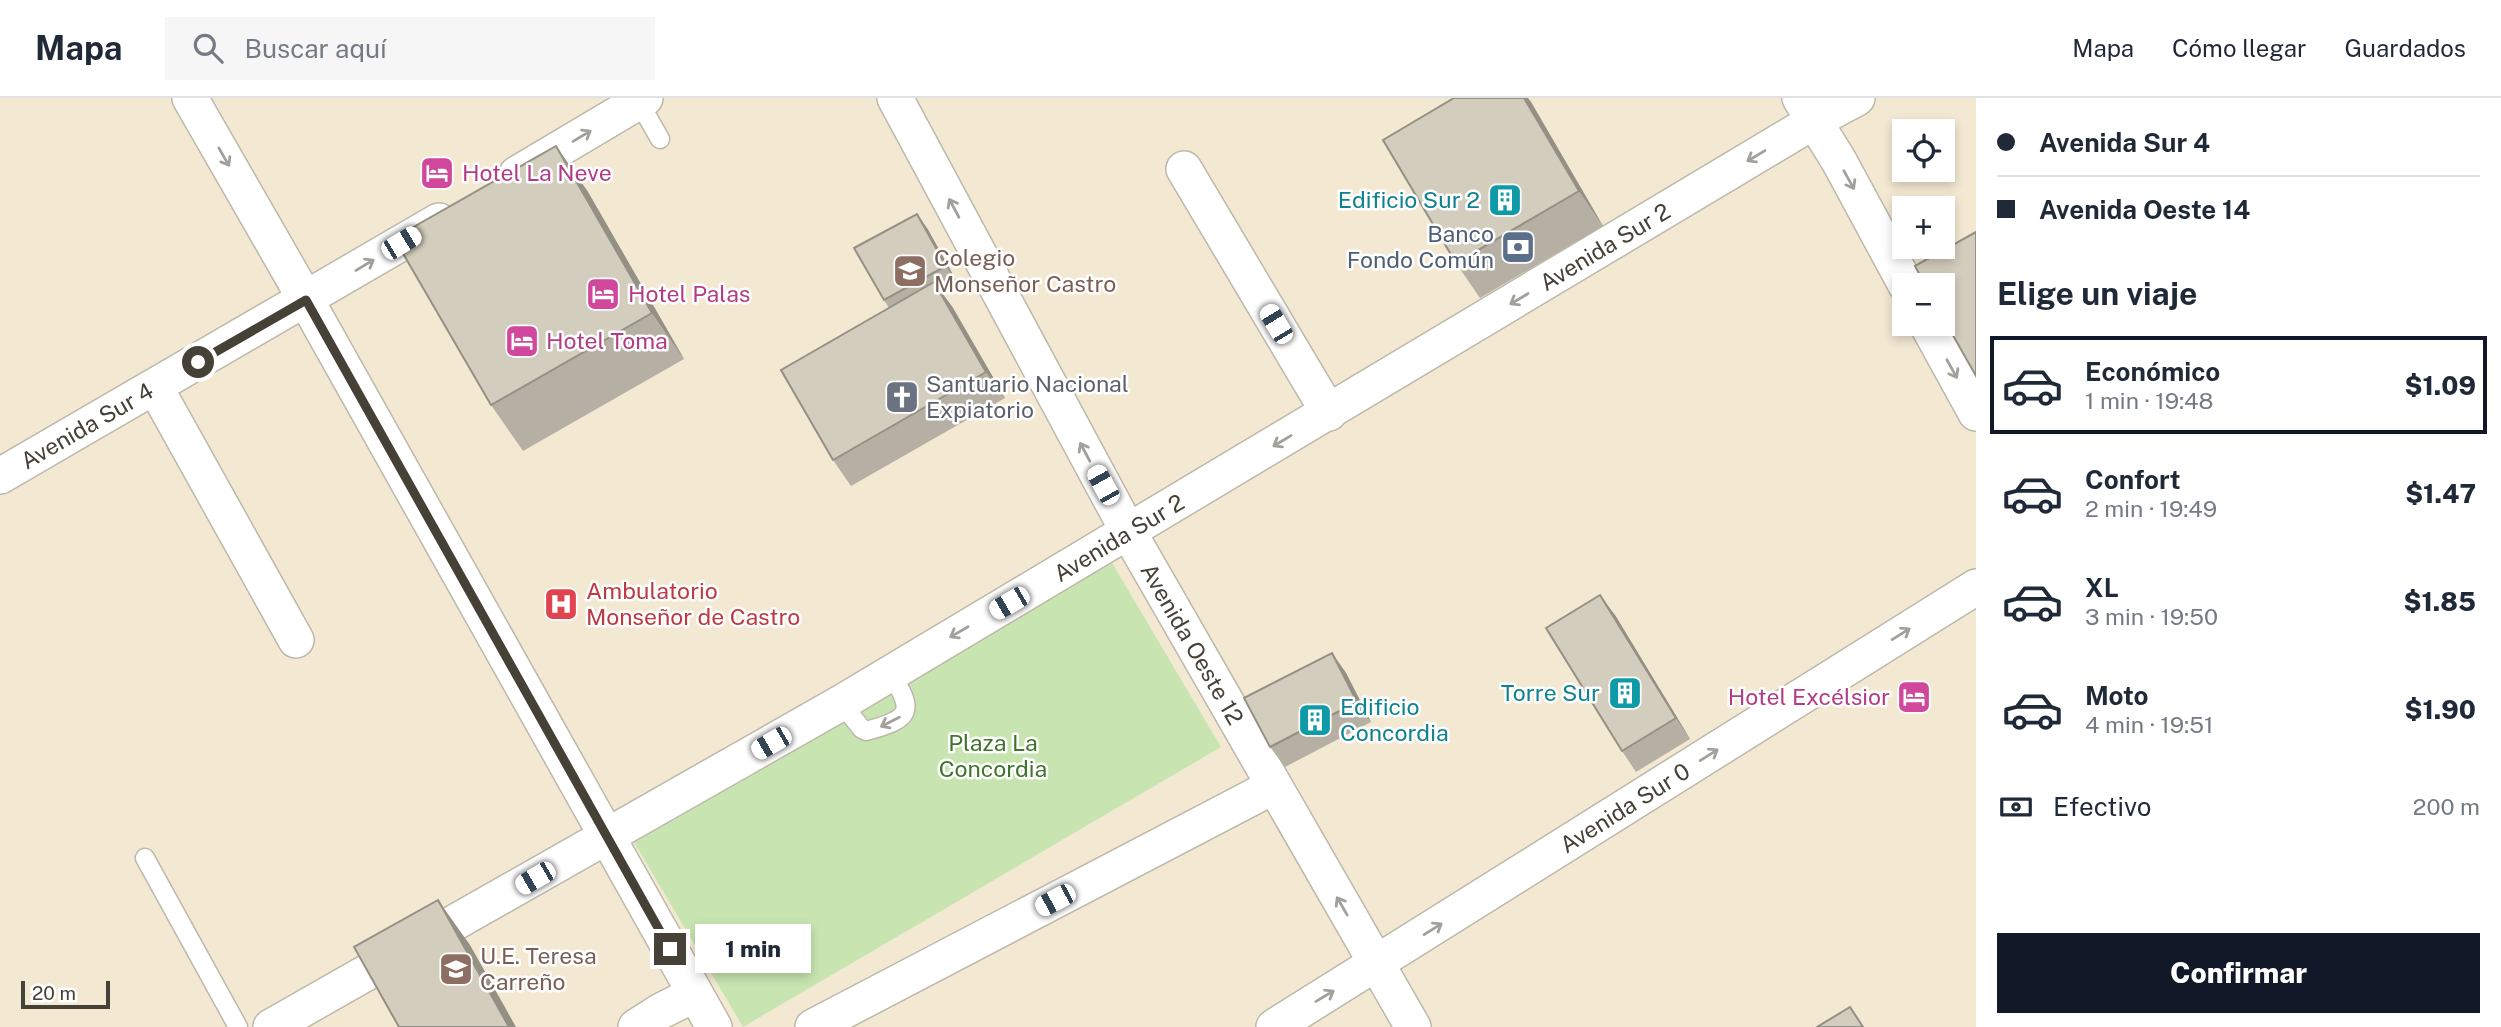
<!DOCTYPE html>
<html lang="es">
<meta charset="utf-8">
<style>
:root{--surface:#fff;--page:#f6f6f7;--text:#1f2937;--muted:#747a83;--line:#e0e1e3;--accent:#111827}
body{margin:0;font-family:"Public Sans",sans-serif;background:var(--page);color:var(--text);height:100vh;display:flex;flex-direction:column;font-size:26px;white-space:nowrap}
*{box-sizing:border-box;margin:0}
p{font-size:23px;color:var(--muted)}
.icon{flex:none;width:38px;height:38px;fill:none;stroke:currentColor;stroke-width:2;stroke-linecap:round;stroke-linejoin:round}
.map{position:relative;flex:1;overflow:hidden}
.panel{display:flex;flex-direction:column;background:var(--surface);width:525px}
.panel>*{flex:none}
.top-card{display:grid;align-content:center;height:154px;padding:0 21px;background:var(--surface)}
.buttons{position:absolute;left:1892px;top:21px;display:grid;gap:14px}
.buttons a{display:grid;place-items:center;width:63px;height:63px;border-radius:0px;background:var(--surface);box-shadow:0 4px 10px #0003;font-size:35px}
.scale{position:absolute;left:21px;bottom:18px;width:89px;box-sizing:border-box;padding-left:7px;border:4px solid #454136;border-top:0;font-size:19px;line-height:24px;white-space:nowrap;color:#454136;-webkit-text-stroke:5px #fff;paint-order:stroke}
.end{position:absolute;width:32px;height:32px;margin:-16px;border:9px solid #454136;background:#fff;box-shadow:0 0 0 4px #fff}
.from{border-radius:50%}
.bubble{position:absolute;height:49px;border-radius:0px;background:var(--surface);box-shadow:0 4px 10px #0003;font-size:23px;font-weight:800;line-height:49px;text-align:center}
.car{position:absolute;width:21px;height:42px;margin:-21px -10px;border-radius:9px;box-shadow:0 0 5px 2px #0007;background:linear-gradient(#fff 24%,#345 0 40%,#fff 0 76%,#345 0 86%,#fff 0)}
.top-card b{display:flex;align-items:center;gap:24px;height:66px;font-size:26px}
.top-card b+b{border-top:2px solid var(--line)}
.top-card i{width:18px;height:18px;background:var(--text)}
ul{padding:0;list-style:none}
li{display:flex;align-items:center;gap:21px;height:98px;margin:0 14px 10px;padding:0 7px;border:4px solid transparent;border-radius:0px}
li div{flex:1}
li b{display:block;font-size:26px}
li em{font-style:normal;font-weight:800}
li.selected{border-color:var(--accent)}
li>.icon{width:63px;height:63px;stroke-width:1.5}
h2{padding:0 21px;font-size:32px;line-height:84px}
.pay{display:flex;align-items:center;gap:18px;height:77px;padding:0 21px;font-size:26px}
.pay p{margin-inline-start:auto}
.action{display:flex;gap:14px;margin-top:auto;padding:14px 21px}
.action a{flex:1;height:80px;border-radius:0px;background:var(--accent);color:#fff;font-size:28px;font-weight:800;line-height:80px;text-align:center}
header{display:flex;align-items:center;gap:42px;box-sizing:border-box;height:98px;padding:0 35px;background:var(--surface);border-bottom:2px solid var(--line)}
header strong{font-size:33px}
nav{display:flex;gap:38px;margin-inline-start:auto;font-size:24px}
.search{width:490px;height:63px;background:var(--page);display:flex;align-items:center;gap:18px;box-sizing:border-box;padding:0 24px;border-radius:0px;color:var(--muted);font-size:26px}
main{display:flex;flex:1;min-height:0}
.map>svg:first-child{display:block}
.commercial{fill:#f3e9d3;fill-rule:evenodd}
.green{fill:#c8e5b1}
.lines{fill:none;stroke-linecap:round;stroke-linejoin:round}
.service-casing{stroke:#bdb8aa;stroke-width:21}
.minor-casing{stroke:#bdb8aa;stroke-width:38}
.service{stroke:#fff;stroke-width:18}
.minor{stroke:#fff;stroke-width:35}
.wall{fill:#b5b0a3}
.shaded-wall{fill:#949084}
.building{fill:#d3cdbd;stroke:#949084;stroke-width:2}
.oneway{stroke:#a2a09a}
.route{stroke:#454136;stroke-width:9}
.labels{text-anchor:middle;stroke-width:5;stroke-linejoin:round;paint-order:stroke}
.hotel-label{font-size:23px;fill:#b23c85;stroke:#fff;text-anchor:start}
.culture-label{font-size:23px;fill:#0d838f;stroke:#fff;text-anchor:end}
.service-label{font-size:23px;fill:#4e5e75;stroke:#fff;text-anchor:end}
.street-label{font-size:23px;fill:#454136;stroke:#fff}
.education-label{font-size:23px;fill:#785e54;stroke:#fff;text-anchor:start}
.worship-label{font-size:23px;fill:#5b616d;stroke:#fff;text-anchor:start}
.health-label{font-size:23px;fill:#be3a42;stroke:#fff;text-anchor:start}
.park-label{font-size:23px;fill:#40742c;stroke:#fff}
</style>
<header>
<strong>Mapa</strong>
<div class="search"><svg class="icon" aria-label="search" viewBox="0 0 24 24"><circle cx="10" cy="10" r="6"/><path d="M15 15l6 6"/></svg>Buscar aquí</div>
<nav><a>Mapa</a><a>Cómo llegar</a><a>Guardados</a></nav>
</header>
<main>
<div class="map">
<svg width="1976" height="929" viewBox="0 0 1976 929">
<rect width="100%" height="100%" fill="#f2f0e7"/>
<!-- commercial -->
<path class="commercial" d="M0 0H1976V929H0ZM1904 33H1942V72H1904ZM1904 110H1942V149H1904ZM1904 187H1942V226H1904Z"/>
<!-- green -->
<polygon class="green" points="1111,463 1221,649 743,929 634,744"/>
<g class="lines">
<!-- service casing -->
<g class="service-casing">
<g id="service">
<polyline points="639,4 660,41"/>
<path d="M841 605 862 631 866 633C912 621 915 613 890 575"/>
<polyline points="145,760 238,929"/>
</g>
</g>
<!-- minor casing -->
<g class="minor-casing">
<g id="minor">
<polyline points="190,0 306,202 714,929"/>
<polyline points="895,0 1129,435 1413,929"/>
<polyline points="1800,0 1839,63 1906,187"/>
<polyline points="1184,71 1329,315"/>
<polyline points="517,76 645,0"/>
<polyline points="1927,226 1976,315"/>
<polyline points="155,289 296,542"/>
<polyline points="0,378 439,123"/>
<polyline points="271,929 841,605 1814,23 1857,0"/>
<polyline points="636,929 661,913 695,896"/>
<polyline points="813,929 1274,688"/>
<polyline points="1274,929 1976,489"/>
</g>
</g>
<!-- service -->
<use href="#service" class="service"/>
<!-- minor -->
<use href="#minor" class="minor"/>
</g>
<!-- wall -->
<g class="wall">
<polygon points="1531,4 1603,128 1480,200 1456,165"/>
<polygon points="556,48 588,94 684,261 523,353 491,307"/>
<polygon points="927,130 956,182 939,191 953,210 1005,300 851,388 833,362 889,210 884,202"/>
<polygon points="1615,517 1690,641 1636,674 1622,653"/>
<polygon points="1332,555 1346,575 1371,624 1285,669 1270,649"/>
</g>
<!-- shaded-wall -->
<g class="shaded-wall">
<polygon points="1524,0 1528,0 1531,4 1603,128 1579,93"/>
<polygon points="556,48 588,94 684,261 652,215"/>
<polygon points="917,116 927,130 956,182 946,168"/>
<polygon points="934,184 953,210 1005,300 986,274"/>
<polygon points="1600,497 1615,517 1690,641 1676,620"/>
<polygon points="1332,555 1346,575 1371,624 1357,604"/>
<polygon points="438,802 470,847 516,929 509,929"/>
</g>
<!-- building -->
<g class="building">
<polygon points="1454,0 1524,0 1579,93 1456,165 1383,42"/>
<polygon points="556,48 652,215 491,307 394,140"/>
<polygon points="917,116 946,168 884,202 854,150"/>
<polygon points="1976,134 1976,278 1942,218 1942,187 1925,187 1915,168"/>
<polygon points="934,184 986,274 833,362 781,272"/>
<polygon points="1600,497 1676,620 1622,653 1546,530"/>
<polygon points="1332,555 1357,604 1270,649 1244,600"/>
<polygon points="438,802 509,929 399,929 354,849"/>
<polygon points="1850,909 1863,929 1817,929"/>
</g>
<!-- one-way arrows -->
<defs><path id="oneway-shaft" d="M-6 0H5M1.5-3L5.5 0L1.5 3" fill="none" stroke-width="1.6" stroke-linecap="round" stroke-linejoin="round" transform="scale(1.75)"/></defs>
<g class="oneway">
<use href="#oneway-shaft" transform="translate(582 38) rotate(-31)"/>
<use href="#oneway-shaft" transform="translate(1756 58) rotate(149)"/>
<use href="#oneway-shaft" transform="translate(224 59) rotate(60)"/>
<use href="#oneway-shaft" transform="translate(1849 82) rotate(61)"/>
<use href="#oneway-shaft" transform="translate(954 110) rotate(-118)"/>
<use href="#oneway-shaft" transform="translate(365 167) rotate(-31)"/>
<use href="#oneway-shaft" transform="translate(1519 201) rotate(149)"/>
<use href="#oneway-shaft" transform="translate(1952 271) rotate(61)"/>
<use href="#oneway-shaft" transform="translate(1282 343) rotate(149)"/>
<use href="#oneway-shaft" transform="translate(1085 354) rotate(-118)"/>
<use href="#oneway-shaft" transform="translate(959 534) rotate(150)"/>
<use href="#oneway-shaft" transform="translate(1901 536) rotate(-32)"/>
<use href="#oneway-shaft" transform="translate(890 624) rotate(153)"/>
<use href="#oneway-shaft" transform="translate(1709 657) rotate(-32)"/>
<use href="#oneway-shaft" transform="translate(1342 808) rotate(-120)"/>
<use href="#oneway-shaft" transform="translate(1433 831) rotate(-32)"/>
<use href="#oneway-shaft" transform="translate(1325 898) rotate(-31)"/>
</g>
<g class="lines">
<!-- route -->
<polyline class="route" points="198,264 306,202 670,851"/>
</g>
<!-- icons -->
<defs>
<g id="hotel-square" transform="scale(1.75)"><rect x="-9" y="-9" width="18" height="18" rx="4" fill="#d1479c" stroke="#fff"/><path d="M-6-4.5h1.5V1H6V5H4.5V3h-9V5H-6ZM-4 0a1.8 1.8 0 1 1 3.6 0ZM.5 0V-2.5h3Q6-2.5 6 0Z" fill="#fff"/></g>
<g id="building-square" transform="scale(1.75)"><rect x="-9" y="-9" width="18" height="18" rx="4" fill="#0f9aa8" stroke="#fff"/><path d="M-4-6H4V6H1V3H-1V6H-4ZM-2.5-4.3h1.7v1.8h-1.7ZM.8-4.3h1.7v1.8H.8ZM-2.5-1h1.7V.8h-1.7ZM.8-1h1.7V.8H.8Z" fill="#fff"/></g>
<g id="bank-square" transform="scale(1.75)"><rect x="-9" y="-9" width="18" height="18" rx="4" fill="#5c6f8a" stroke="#fff"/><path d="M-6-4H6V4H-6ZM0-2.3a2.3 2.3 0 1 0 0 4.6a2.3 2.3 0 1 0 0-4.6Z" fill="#fff"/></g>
<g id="school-square" transform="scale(1.75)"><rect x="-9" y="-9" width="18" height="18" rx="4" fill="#8d6e63" stroke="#fff"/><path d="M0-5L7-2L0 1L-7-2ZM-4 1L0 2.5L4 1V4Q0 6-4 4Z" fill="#fff"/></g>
<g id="church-square" transform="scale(1.75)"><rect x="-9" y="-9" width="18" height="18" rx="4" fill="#6b7280" stroke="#fff"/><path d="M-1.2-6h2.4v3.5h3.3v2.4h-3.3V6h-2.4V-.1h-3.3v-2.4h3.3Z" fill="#fff"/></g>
<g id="hospital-square" transform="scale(1.75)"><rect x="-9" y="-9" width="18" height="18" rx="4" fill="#e0444e" stroke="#fff"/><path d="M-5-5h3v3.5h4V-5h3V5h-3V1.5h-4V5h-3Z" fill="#fff"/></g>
</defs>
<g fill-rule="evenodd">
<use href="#hotel-square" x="437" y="75"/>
<use href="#building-square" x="1505" y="102"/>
<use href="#bank-square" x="1518" y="149"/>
<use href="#school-square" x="910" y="173"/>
<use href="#hotel-square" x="603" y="196"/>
<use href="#hotel-square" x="522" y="243"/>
<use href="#church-square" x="902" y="299"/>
<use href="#hospital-square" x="561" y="506"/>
<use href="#building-square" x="1625" y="595"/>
<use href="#hotel-square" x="1914" y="599"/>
<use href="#building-square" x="1315" y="622"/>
<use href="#school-square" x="456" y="871"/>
</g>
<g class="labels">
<!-- hotel labels -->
<g class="hotel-label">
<text x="462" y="83">Hotel La Neve</text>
<text x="628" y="204">Hotel Palas</text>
<text x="546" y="251">Hotel Toma</text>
<text x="1890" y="607" text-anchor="end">Hotel Excélsior</text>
</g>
<!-- culture labels -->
<g class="culture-label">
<text x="1480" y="110">Edificio Sur 2</text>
<text x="1600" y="603">Torre Sur</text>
<text x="1340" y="617" text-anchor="start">Edificio<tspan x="1340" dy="26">Concordia</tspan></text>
</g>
<!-- service labels -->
<g class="service-label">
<text x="1494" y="144">Banco<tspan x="1494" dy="26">Fondo Común</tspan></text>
</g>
<!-- street labels -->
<g class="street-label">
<text transform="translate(1605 149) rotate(-31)" y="8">Avenida Sur 2</text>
<text transform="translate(87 328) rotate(-30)" y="8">Avenida Sur 4</text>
<text transform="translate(1119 440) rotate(-31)" y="8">Avenida Sur 2</text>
<text transform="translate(1192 546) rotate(60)" y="8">Avenida Oeste 12</text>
<text transform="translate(1625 710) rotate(-32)" y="8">Avenida Sur 0</text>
</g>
<!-- education labels -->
<g class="education-label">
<text x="934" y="168">Colegio<tspan x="934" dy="26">Monseñor Castro</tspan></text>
<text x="480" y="866">U.E. Teresa<tspan x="480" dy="26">Carreño</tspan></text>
</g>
<!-- worship labels -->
<g class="worship-label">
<text x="926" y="294">Santuario Nacional<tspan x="926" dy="26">Expiatorio</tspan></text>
</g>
<!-- health labels -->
<g class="health-label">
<text x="586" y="501">Ambulatorio<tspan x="586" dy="26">Monseñor de Castro</tspan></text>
</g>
<!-- park labels -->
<g class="park-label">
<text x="993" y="653">Plaza La<tspan x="993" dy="26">Concordia</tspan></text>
</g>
</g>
</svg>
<div class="buttons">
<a><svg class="icon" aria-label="locate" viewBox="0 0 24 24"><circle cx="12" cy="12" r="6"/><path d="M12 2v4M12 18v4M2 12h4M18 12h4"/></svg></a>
<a>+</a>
<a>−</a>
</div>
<div class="scale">20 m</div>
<i class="end from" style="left:198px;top:264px"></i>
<i class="end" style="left:670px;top:851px"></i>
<div class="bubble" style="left:695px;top:826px;width:116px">1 min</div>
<i class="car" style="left:401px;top:145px;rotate:59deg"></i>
<i class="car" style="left:1276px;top:226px;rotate:329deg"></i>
<i class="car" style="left:1103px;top:387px;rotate:331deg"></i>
<i class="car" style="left:1009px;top:505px;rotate:240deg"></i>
<i class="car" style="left:771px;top:645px;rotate:240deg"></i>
<i class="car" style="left:535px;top:780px;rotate:240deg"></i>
<i class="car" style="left:1055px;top:802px;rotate:242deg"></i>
</div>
<section class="panel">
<div class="top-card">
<b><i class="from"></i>Avenida Sur 4</b>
<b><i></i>Avenida Oeste 14</b>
</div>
<h2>Elige un viaje</h2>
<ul>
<li class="selected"><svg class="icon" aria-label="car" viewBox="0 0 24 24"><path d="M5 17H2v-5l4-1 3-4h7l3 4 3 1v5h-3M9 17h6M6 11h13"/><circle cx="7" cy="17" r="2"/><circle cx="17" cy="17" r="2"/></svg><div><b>Económico</b><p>1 min · 19:48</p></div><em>$1.09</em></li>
<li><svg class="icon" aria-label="car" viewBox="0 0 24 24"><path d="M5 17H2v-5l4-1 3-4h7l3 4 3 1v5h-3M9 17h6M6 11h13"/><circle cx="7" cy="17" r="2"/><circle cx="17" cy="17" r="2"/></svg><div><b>Confort</b><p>2 min · 19:49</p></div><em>$1.47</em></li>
<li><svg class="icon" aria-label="car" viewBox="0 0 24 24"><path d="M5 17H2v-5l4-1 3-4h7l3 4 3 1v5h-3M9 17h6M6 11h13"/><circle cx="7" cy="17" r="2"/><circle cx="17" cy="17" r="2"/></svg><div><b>XL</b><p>3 min · 19:50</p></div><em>$1.85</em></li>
<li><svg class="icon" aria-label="car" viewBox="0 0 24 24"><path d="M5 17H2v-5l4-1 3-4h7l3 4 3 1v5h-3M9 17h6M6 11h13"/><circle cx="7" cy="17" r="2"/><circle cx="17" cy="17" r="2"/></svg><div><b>Moto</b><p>4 min · 19:51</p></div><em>$1.90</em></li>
</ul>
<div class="pay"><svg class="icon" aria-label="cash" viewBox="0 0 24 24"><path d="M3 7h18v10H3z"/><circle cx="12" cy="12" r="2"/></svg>Efectivo<p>200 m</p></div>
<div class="action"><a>Confirmar</a></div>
</section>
</main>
